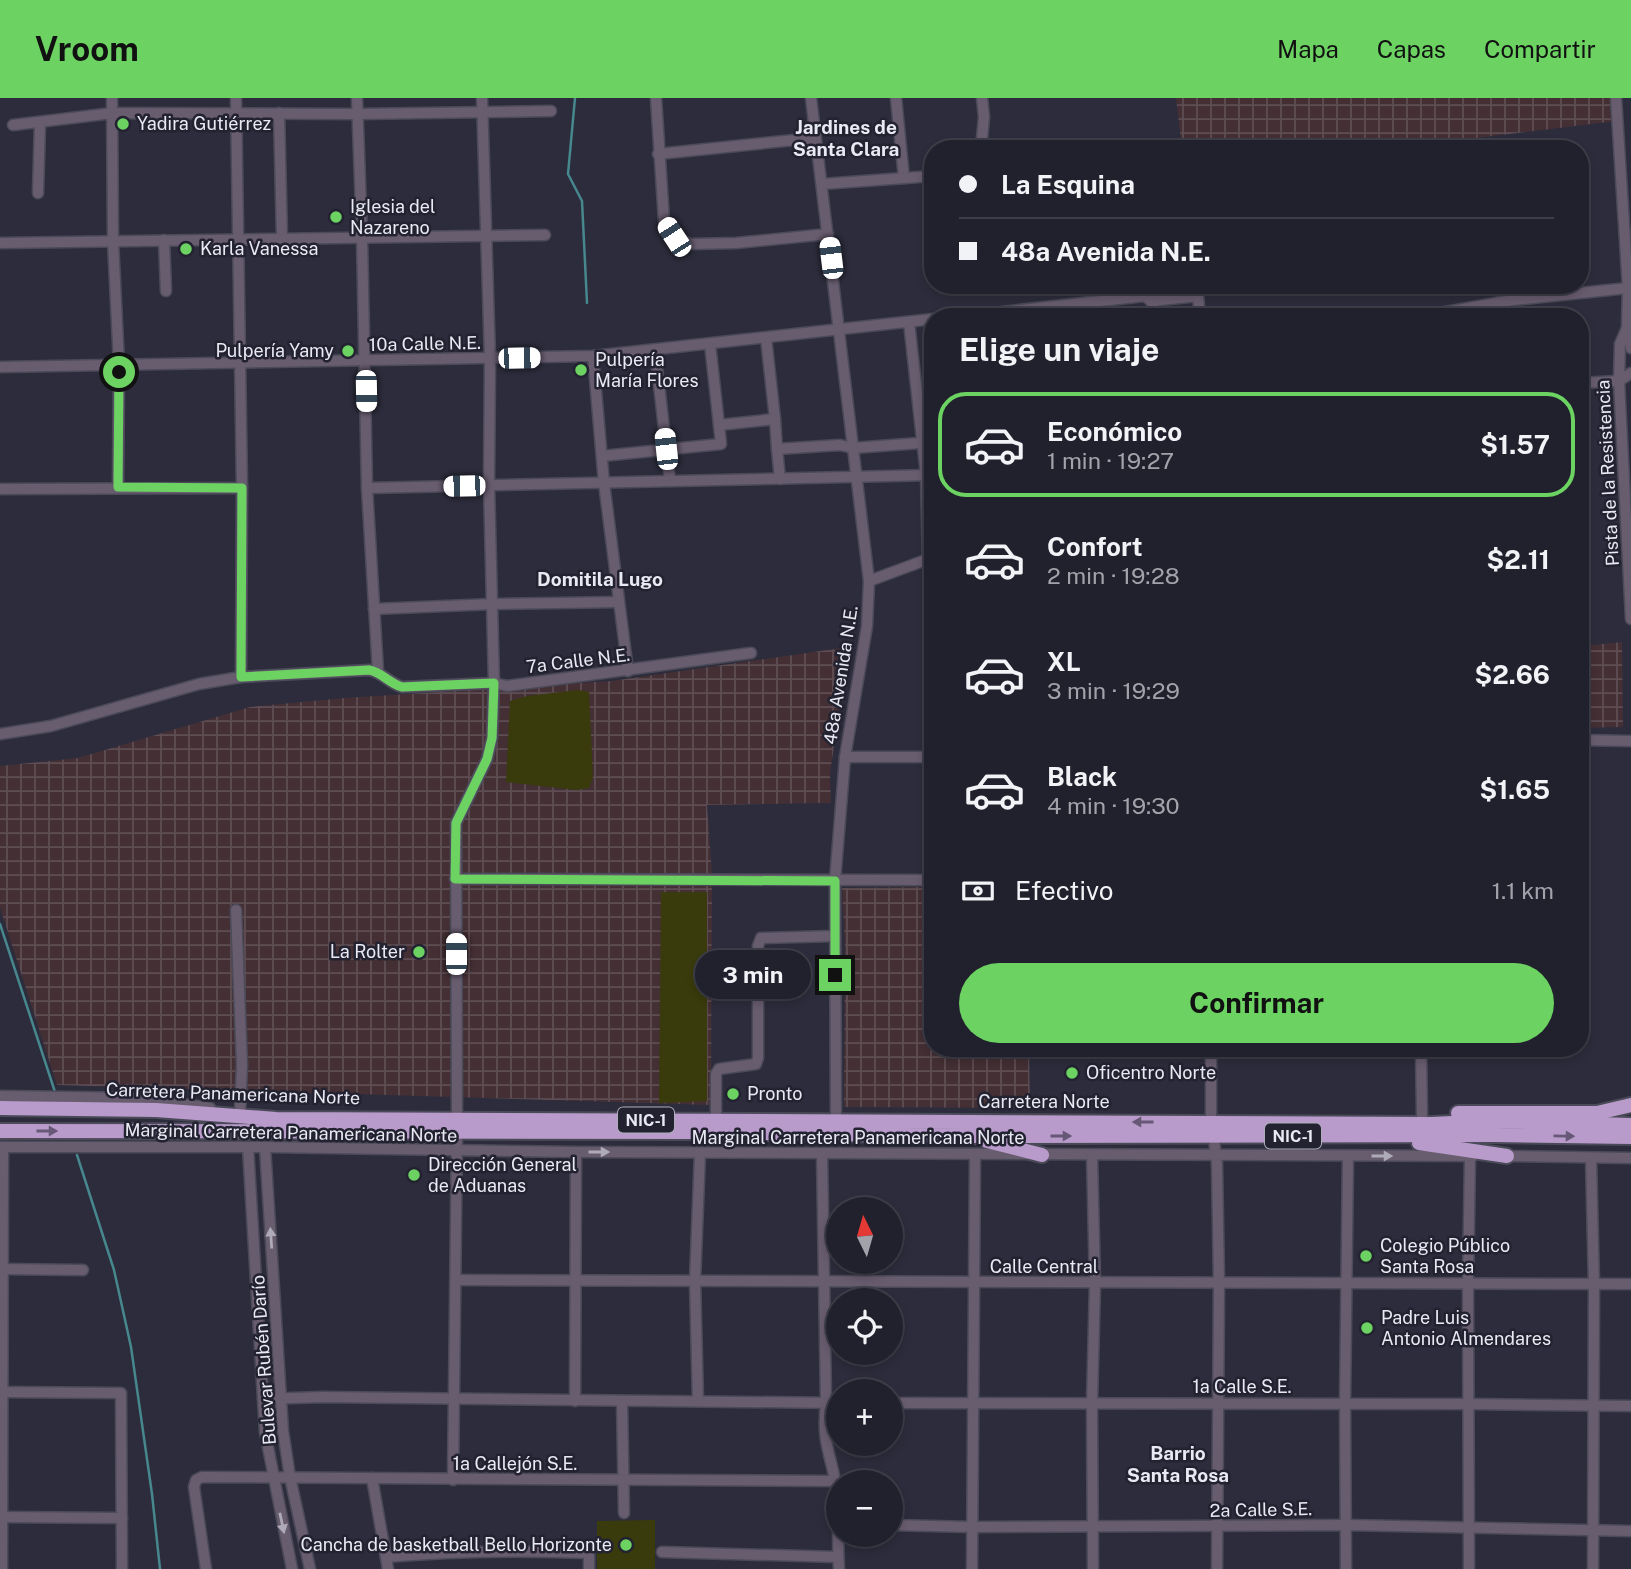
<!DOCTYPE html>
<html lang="es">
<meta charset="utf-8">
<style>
:root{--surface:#21212d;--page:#2d2e39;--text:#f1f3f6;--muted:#a2a3aa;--line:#3e3e49;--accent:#6cd362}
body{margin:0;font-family:"Public Sans",sans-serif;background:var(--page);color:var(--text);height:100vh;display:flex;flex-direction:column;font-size:26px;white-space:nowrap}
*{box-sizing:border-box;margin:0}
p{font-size:23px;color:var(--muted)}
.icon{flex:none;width:38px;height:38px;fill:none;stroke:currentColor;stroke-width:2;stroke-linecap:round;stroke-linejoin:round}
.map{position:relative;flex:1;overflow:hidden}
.drawer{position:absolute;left:924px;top:210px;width:665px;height:749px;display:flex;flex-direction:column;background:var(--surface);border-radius:28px;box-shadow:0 4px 10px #0003,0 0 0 2px var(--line)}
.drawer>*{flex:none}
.guide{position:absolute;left:924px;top:42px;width:665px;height:154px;border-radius:28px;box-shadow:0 4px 10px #0003,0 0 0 2px var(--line);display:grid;align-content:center;height:154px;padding:0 35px;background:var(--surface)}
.needle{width:46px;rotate:355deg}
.tools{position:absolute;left:826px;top:1099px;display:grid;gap:14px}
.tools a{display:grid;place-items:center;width:77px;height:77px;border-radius:50%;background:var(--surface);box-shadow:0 4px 10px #0003,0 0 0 2px var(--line);font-size:35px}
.end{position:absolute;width:32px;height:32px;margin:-16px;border:9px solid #6cd362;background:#111;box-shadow:0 0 0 4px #111}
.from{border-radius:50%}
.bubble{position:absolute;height:49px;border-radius:24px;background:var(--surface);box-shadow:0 4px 10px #0003,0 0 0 2px var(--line);font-size:23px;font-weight:700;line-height:49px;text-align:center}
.car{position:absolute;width:21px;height:42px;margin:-21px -10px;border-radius:9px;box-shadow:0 0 5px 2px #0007;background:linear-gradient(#fff 24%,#345 0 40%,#fff 0 76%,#345 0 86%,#fff 0)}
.guide b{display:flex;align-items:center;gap:24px;height:66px;font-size:26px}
.guide b+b{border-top:2px solid var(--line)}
.guide i{width:18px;height:18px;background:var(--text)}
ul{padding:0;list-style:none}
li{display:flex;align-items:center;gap:21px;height:105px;margin:0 14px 10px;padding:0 21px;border:4px solid transparent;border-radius:28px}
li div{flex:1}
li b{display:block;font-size:26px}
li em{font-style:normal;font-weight:700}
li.on{border-color:var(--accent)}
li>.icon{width:63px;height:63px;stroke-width:1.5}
h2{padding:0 35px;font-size:32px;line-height:84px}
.pay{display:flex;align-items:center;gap:18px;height:77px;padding:0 35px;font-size:26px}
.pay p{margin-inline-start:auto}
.button{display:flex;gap:14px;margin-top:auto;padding:14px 35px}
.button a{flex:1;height:80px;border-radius:42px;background:var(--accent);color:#111;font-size:28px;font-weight:700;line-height:80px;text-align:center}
header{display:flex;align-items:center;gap:42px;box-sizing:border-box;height:98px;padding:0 35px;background:var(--accent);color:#111}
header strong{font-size:33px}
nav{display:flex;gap:38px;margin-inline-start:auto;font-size:24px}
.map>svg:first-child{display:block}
.industrial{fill:url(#industrial-grid)}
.green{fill:#393b0c}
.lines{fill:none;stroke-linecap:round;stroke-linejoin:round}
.stream{stroke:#47878e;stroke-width:2.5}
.minor-casing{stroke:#4a4a59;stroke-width:13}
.highway-casing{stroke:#4a4a59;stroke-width:18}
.minor{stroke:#685c6f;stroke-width:10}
.highway{stroke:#b89bca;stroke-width:14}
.oneway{fill:#665876}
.oneway2{fill:#afaab8}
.route{stroke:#6cd362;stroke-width:9}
.poi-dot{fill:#6cd362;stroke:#222231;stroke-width:2.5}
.labels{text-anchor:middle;stroke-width:5;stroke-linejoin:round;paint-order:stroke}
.shield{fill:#222231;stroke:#adadba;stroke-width:2}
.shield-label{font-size:16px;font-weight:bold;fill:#e9e9f4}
.poi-label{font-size:18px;fill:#e9e9f4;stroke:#222231;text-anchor:start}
.street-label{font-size:18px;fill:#e9e9f4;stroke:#222231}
.neighbourhood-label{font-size:19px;font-weight:bold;fill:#e9e9f4;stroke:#222231}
</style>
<header>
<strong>Vroom</strong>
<nav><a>Mapa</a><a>Capas</a><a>Compartir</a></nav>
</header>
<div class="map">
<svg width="1631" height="1471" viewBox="0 0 1631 1471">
<defs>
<pattern id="industrial-grid" width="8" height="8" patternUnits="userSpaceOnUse" patternTransform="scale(1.75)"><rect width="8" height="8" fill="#432f34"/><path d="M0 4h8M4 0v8" fill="none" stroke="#5e4d52"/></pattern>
</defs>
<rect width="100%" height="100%" fill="#2c2c3c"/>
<!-- industrial -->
<g class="industrial">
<polygon points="1176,0 1615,0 1617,23 1385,51 1182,51"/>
<polygon points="1622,544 1623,629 1580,630 1580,548"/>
<polygon points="848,549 830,676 831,705 707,707 712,776 711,1007 57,987 0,810 0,668 78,660 250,609 344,600 612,583"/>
<polygon points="933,789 933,950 1029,950 1030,1010 844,1009 845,849 842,790"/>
</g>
<!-- green -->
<g class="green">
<polygon points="578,592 589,594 593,679 589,690 576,692 506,684 510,603 527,598"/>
<polygon points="661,794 707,794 707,1003 659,1005"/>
<polygon points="655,1422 655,1471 597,1471 597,1423"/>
</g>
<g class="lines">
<!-- stream -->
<g class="stream">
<polyline points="575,0 568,76 582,103 587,205"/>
<polyline points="0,826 56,997"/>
<polyline points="77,1057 114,1172 131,1249 152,1396 160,1471"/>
</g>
<!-- minor casing -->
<g class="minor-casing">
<g id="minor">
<polyline points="112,0 113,143 119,266 118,389"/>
<polyline points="236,0 242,390 241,579"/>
<polyline points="357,0 362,139 367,390 378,573"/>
<polyline points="656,0 664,123 674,139 691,146 736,145 828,136"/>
<polyline points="811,0 869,483 867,528 845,659 835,783 836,1029"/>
<polyline points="896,0 904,80"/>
<polyline points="1616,0 1628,190 1627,230 1631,250"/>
<polyline points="279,15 282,140"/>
<polyline points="13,27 113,15 357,16 551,13"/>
<polyline points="981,51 984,19 982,0"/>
<polyline points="658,56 814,40"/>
<polyline points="822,86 933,78"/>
<polyline points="38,95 40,24"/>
<polyline points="164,142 166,193"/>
<polyline points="0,145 545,137"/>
<polyline points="1151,203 1198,198 1200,219"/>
<polyline points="1151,203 1158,219"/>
<polyline points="1096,204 1100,219"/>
<polyline points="957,219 1145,198 1151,203"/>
<polyline points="1418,219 1513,202 1628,190"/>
<polyline points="909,224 926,377 928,462"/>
<polyline points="1627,230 1620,246 1619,283 1631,521"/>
<polyline points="766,240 775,321"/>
<polyline points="710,246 719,327"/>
<polyline points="655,252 670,383"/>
<polyline points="593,258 604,385 628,573"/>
<polyline points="0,269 593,258 933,221"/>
<polyline points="1580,285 1619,283 1631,275"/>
<polyline points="777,351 780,381"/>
<polyline points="602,358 721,346 719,327 775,321 777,351 840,347 853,350 933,344"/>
<polyline points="367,390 933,377"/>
<polyline points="0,391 242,390"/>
<polyline points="869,483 931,460"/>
<polyline points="374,511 493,506 619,504"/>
<path d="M0 636 51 628 199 586 241 579 369 572C382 574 389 585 402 589L494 585 507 588 751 555"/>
<polyline points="1580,642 1631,643"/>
<polyline points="845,659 933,659"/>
<polyline points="455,781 933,782"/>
<polyline points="236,812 242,967 240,1015"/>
<polyline points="1211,950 1211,1018 1217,1066 1219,1185 1217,1471"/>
<polyline points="1421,950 1422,1017"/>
<polyline points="0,998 142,1000 210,1010"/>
<polyline points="457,1020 456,725 487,661 492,640 494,585 489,387 490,260 482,0"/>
<polyline points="716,1022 716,976 719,971 756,966 758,960 758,848 761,840 835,838"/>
<polyline points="0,1049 265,1049 576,1054 1473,1058"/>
<polyline points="248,1049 265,1334 292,1471"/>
<polyline points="265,1049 283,1333 290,1379 310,1471"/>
<path d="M822 1055 826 1305C822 1340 828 1349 835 1382 840 1409 837 1443 839 1471"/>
<polyline points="1092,1057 1095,1185 1092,1306 1093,1471"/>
<polyline points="1502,1058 1631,1060"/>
<polyline points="1591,1060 1594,1187 1593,1471"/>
<polyline points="0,1171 83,1172"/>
<polyline points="457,1182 1631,1186"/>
<polyline points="0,1294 121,1295 122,1471"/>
<polyline points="263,1301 323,1299 838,1305"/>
<polyline points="575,1303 576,1054"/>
<polyline points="622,1303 624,1415"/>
<polyline points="698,1303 695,1183 700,1055"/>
<polyline points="891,1305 1469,1306 1631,1308"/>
<polyline points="372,1380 388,1471"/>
<polyline points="453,1382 457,1033"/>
<polyline points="0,1419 122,1420"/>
<polyline points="891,1427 972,1429 1347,1427 1631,1433"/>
<polyline points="662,1454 838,1459"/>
<path d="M386 1459C454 1453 520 1452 589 1455V1471"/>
<polyline points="2,1471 3,1049"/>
<polyline points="206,1471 194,1389 196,1382 202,1379 835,1383"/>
<polyline points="972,1471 975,1057"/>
<polyline points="1346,1471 1345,1306 1348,1058"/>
<polyline points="1469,1471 1468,1186 1470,1058"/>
</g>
</g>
<!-- highway casing -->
<g class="highway-casing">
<g id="highway">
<polyline points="0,1010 156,1012 276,1021 1432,1026 1494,1023 1631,1027"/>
<polyline points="1458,1015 1597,1015 1631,1007"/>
<polyline points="0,1033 699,1034 969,1038 1496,1037 1631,1039"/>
<polyline points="987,1043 1042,1057"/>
<polyline points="1419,1045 1507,1058"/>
</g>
</g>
<!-- minor -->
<use href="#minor" class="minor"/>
<!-- highway -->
<use href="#highway" class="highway"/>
</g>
<!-- one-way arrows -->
<defs><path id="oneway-solid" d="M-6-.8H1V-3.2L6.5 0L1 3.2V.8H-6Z" transform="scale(1.75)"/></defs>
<g class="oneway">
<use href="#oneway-solid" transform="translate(1143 1024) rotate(-180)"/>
<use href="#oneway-solid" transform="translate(47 1033)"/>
<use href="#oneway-solid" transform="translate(1061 1038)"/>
<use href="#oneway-solid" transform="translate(1564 1038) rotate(1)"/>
</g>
<g class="oneway2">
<use href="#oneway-solid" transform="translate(599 1054)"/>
<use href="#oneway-solid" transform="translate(1382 1058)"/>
<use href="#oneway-solid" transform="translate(271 1140) rotate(-94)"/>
<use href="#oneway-solid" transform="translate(282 1425) rotate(78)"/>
</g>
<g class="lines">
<!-- route -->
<path class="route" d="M119 274 118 389 242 390 241 579 369 572C382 574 388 585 402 589L494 585 492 640 487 661 456 725 455 781 835 783V877"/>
</g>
<!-- markers -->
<g class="poi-dot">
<circle cx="123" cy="26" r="7"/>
<circle cx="336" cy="119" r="7"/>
<circle cx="186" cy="151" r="7"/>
<circle cx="348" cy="253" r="7"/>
<circle cx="581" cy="272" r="7"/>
<circle cx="419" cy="854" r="7"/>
<circle cx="1072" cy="975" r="7"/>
<circle cx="733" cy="996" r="7"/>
<circle cx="414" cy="1077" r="7"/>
<circle cx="1366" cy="1158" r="7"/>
<circle cx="1367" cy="1230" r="7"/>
<circle cx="626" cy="1447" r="7"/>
</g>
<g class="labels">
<!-- shield labels -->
<g class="shield">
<rect x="618" y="1009.5" width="56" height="25" rx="5"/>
<rect x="1265" y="1025.5" width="56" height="25" rx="5"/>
</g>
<g class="shield-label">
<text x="646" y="1028">NIC-1</text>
<text x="1293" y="1044">NIC-1</text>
</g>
<!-- poi labels -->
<g class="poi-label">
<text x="137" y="32">Yadira Gutiérrez</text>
<text x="350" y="115">Iglesia del<tspan x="350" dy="21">Nazareno</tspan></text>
<text x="200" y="157">Karla Vanessa</text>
<text x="334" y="259" text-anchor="end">Pulpería Yamy</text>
<text x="595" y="268">Pulpería<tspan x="595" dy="21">María Flores</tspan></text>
<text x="405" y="860" text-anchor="end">La Rolter</text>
<text x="1086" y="981">Oficentro Norte</text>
<text x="747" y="1002">Pronto</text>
<text x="428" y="1073">Dirección General<tspan x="428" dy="21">de Aduanas</tspan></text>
<text x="1380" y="1154">Colegio Público<tspan x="1380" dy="21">Santa Rosa</tspan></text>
<text x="1381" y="1226">Padre Luis<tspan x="1381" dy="21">Antonio Almendares</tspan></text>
<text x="612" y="1453" text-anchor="end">Cancha de basketball Bello Horizonte</text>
</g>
<!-- street labels -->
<g class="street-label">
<text transform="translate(425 246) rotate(-1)" y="6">10a Calle N.E.</text>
<text transform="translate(1608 375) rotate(-93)" y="6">Pista de la Resistencia</text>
<text transform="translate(578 563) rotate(-7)" y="6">7a Calle N.E.</text>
<text transform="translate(841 577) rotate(-81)" y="6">48a Avenida N.E.</text>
<text transform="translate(233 996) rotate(2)" y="6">Carretera Panamericana Norte</text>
<text x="1044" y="1010">Carretera Norte</text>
<text transform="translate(291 1035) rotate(1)" y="6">Marginal Carretera Panamericana Norte</text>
<text x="858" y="1046">Marginal Carretera Panamericana Norte</text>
<text x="1044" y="1175">Calle Central</text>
<text transform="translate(264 1262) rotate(-94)" y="6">Bulevar Rubén Darío</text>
<text x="1242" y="1295">1a Calle S.E.</text>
<text x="515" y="1372">1a Callejón S.E.</text>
<text transform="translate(1261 1412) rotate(-1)" y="6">2a Calle S.E.</text>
</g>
<!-- neighbourhood labels -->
<g class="neighbourhood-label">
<text x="846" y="36">Jardines de<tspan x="846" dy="22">Santa Clara</tspan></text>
<text x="600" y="488">Domitila Lugo</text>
<text x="1178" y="1362">Barrio<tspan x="1178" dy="22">Santa Rosa</tspan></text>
</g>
</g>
</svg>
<div class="tools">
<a><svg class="needle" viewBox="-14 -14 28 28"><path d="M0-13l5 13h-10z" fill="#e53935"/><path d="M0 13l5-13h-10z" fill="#a2a3aa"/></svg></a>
<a><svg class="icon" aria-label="locate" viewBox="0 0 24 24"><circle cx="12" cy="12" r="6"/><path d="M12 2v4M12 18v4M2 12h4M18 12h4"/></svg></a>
<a>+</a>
<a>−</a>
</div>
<i class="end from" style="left:119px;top:274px"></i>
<i class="end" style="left:835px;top:877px"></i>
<div class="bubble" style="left:695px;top:852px;width:116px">3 min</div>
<i class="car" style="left:674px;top:139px;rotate:327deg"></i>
<i class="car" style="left:831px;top:160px;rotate:353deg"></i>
<i class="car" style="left:519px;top:260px;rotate:89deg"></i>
<i class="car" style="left:366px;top:293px;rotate:179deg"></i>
<i class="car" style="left:666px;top:351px;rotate:354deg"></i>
<i class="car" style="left:464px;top:388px;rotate:269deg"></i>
<i class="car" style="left:456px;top:856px;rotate:0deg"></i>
<div class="guide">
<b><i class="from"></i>La Esquina</b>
<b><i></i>48a Avenida N.E.</b>
</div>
<section class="drawer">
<h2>Elige un viaje</h2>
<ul>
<li class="on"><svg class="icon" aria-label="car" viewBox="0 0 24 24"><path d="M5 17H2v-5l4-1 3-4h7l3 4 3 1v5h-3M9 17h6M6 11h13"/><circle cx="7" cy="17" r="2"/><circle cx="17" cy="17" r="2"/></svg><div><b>Económico</b><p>1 min · 19:27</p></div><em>$1.57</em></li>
<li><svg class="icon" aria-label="car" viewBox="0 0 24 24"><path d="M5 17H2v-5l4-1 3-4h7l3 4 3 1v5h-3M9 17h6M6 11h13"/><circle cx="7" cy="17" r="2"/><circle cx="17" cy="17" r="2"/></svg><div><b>Confort</b><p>2 min · 19:28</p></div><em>$2.11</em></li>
<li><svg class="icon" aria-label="car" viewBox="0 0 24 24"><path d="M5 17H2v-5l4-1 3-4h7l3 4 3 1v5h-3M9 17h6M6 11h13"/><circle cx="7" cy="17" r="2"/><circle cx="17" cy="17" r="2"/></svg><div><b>XL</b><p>3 min · 19:29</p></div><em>$2.66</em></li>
<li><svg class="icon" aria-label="car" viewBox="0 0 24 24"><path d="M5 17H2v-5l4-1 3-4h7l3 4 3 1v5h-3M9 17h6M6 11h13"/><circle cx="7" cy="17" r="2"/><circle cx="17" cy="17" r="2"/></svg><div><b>Black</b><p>4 min · 19:30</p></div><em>$1.65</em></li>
</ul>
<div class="pay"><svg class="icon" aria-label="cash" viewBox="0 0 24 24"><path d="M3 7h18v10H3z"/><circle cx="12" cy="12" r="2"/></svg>Efectivo<p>1.1 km</p></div>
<div class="button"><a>Confirmar</a></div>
</section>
</div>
